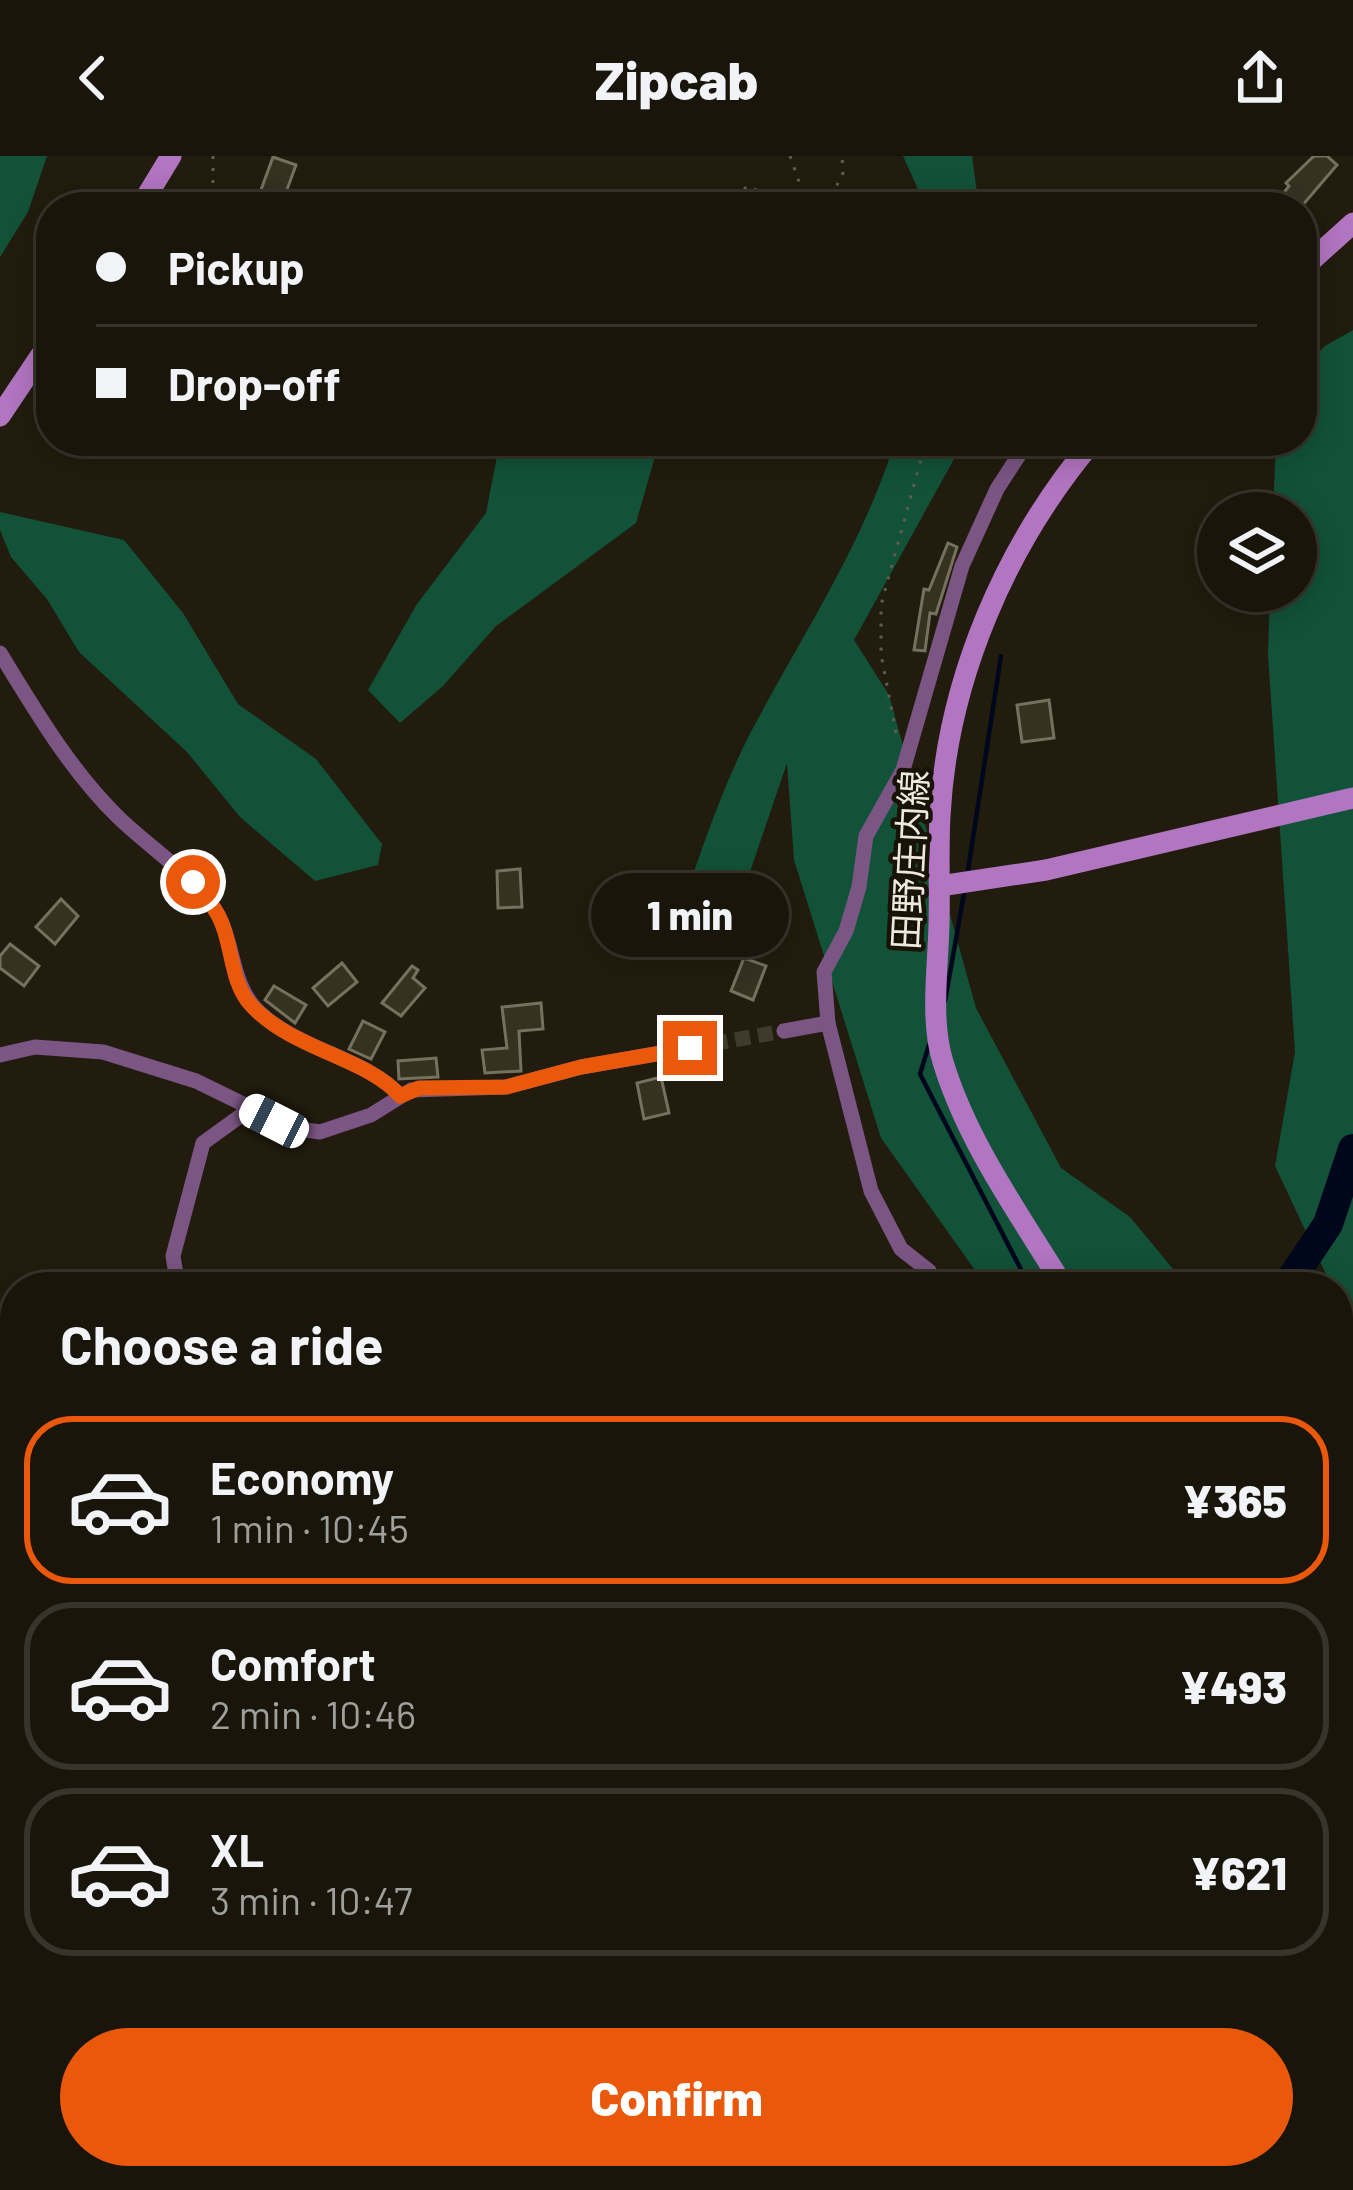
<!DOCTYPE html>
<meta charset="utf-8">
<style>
:root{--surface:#19150a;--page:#262218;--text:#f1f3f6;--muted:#9f9f9c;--line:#37342b;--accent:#ea580c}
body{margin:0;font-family:Barlow,"Noto Sans JP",sans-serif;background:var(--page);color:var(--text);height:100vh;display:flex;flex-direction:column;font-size:45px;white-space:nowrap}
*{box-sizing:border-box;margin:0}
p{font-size:39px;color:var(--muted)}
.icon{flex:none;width:66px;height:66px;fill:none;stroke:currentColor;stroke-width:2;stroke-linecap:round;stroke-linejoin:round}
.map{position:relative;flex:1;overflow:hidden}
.drawer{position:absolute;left:0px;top:1116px;width:1353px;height:918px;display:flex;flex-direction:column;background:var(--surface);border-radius:48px 48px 0 0;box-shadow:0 6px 30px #0003,0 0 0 3px var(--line)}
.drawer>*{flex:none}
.hud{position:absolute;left:36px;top:36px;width:1281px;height:264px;border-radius:48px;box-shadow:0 6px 30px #0003,0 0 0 3px var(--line);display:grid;align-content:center;height:264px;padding:0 60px;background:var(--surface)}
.buttons{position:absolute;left:1197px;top:336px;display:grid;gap:24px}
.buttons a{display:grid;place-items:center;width:120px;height:120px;border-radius:50%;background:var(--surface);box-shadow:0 6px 30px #0003,0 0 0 3px var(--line);font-size:60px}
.end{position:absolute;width:54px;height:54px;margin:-27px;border:15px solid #ea580c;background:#fff;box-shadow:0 0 0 6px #fff}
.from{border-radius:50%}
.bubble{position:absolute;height:84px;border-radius:42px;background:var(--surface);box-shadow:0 6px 30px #0003,0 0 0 3px var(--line);font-size:39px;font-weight:800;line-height:84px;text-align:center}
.car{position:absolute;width:36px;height:72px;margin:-36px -18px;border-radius:15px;box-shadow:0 0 9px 3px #0007;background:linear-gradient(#fff 24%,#345 0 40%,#fff 0 76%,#345 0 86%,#fff 0)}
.hud b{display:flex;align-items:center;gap:42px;height:114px;font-size:45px}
.hud b+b{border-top:3px solid var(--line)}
.hud i{width:30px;height:30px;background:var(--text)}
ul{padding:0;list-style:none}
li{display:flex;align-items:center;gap:36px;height:168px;margin:0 24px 18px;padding:0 36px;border:6px solid var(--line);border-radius:48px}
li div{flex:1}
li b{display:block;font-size:45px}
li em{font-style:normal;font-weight:800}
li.on{border-color:var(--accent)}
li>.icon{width:108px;height:108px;stroke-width:1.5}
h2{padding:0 60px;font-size:54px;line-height:144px}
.action{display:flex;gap:24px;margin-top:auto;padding:24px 60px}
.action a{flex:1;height:138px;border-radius:72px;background:var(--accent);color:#fff;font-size:48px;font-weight:800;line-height:138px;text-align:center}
header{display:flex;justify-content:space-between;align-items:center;height:156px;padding:0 60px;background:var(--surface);font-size:54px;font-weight:800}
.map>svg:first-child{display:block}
.forest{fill:#125239}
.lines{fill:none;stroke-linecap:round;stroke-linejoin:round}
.stream{stroke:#00071c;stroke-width:4.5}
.river{stroke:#00071c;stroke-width:30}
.building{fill:#363121;stroke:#76715f;stroke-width:3}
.street-tunnel{stroke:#3f3b2c;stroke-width:15;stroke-dasharray:15 8;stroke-linecap:butt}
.path{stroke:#615d4f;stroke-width:3;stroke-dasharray:3 9;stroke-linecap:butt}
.street{stroke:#7b5684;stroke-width:15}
.secondary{stroke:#b275c1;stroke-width:21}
.route{stroke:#ea580c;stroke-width:15}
.labels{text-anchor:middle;stroke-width:9;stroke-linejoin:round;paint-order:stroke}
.street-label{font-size:36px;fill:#ece9df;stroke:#181305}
</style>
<header><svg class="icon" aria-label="back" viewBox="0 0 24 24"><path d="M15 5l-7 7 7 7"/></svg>Zipcab<svg class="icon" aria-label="share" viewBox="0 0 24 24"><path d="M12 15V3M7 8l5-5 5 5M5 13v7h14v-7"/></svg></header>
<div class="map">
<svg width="1353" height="2034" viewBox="0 0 1353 2034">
<rect width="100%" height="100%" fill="#211c0d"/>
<!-- forest -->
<g class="forest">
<polygon points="0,0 47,0 28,56 0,101"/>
<polygon points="903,0 972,0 979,51 926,51"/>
<polygon points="1353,174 1353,1176 1338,1144 1338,1131 1332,1131 1275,1010 1295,896 1268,499 1270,435 1296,435 1296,357 1273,357 1276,285 1302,285 1302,213 1325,190"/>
<polygon points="500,285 656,285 658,290 636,367 496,470 443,530 400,567 368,534 417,448 486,357"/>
<path d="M895 285H964L854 484 889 539 976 852 1061 1012 1130 1061 1188 1131H987L881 982 794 704 787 607 722 798 672 780C696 711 718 639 752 574 802 479 863 389 895 285Z"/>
<polygon points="0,356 124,384 183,457 238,548 316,603 382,688 378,709 315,725 240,661 187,596 79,496 47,443 11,401 0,374"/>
<polygon points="0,1248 15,1252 15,2019 1338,2019 1338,1960 1353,1958 1353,2034 0,2034"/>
</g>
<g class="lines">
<!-- stream -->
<g class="stream">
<polyline points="967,721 1001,500"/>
<polyline points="945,845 965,732"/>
<polyline points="929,889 920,918 1030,1131"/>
<polyline points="1315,2019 1320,2034"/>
</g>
<!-- river -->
<g class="river">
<polyline points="1286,1131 1328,1068 1353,993"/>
<polyline points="1338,1376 1353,1424"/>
<polyline points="1353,1477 1342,1645 1353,1710"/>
</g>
</g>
<!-- building -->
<g class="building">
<polygon points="1314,0 1327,0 1337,9 1301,51 1286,51 1278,44 1289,30 1286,27"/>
<polygon points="273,1 296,9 281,50 258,42"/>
<polygon points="948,387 957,391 936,458 930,457 925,495 914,494 924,433 929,434"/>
<polygon points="1049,544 1054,582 1022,586 1017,549"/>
<polygon points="520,713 522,751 498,752 497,715"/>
<polygon points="61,743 78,760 55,788 36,771"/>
<polygon points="10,788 39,810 24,830 0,812 0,800"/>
<polygon points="744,802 766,810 753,844 731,835"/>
<polygon points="342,807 357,826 328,850 313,832"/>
<polygon points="412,810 418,814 413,822 425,832 401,860 382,847"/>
<polygon points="274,830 306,849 295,867 265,844"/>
<polygon points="541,847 543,873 519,875 521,915 485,917 482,894 507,892 502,851"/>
<polygon points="363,865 385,876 371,903 349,893"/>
<polygon points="436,902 438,921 399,923 398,905"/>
<polygon points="661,921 669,957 644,963 637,927"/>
</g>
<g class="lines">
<!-- street-tunnel -->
<polyline class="street-tunnel" points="690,892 784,875"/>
<!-- path -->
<g class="path">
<polyline points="213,0 213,51"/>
<polyline points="790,0 802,34 832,51"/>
<polyline points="728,51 747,30 796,51"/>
<polyline points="826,51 843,17 842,0"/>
<polyline points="896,577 881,498 881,449 926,285"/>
<polyline points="385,2019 399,2034"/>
</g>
<!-- street -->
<g class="street">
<path d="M0 497C35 554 70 614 118 661 149 691 186 714 212 749 236 782 228 827 259 856 297 893 372 905 400 940"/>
<polyline points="784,875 828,867"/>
<polyline points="0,899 35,891 103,896 196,925 292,972 320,976 371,959 411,934 506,931 581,911 690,892"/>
<polyline points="178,1131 173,1100 203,987 250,953"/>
<polyline points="938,1131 929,1115 901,1093 871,1035 828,867 824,816 846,775 859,731 866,680 903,614 962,410 997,333 1028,285"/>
<polyline points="1240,2019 1240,2034"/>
</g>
<!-- secondary -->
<g class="secondary">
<polyline points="140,51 171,0"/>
<polyline points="1302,113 1353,67"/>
<polyline points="0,260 51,184"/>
<polyline points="940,730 1046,714 1353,642"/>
<path d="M1064 1131C1020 1059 968 988 943 906 930 865 938 812 939 769 940 733 938 696 940 660 947 524 1006 388 1093 285"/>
<polyline points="1338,1933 1353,1978"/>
</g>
</g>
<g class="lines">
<!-- route -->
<path class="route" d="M193 726C202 737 214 749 220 763 233 790 230 826 251 849 292 894 368 902 400 940L419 932 506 931 581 911 690 892"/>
</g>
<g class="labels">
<!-- street labels -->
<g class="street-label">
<text transform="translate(910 704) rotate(-87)" y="13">田野庄内線</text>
</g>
</g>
</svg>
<div class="buttons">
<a><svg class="icon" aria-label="layers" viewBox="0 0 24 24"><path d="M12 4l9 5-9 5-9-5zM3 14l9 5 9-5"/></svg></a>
</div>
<i class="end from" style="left:193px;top:726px"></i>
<i class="end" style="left:690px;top:892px"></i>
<div class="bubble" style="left:591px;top:717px;width:198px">1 min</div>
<i class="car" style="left:274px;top:965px;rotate:297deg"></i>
<div class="hud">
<b><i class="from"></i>Pickup</b>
<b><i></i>Drop-off</b>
</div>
<section class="drawer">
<h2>Choose a ride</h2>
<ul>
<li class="on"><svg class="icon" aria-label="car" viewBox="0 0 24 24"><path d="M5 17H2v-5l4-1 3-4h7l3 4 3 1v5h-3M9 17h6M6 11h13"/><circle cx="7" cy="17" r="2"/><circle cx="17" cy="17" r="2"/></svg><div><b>Economy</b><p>1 min · 10:45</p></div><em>¥365</em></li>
<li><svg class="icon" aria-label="car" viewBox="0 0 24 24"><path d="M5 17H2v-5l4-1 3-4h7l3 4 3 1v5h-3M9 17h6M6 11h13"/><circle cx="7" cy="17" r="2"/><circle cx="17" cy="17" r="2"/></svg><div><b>Comfort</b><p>2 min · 10:46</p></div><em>¥493</em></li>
<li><svg class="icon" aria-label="car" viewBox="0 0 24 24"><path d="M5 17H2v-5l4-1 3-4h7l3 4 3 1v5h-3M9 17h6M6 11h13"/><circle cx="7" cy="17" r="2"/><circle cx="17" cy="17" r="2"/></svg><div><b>XL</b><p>3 min · 10:47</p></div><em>¥621</em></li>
</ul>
<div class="action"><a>Confirm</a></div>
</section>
</div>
